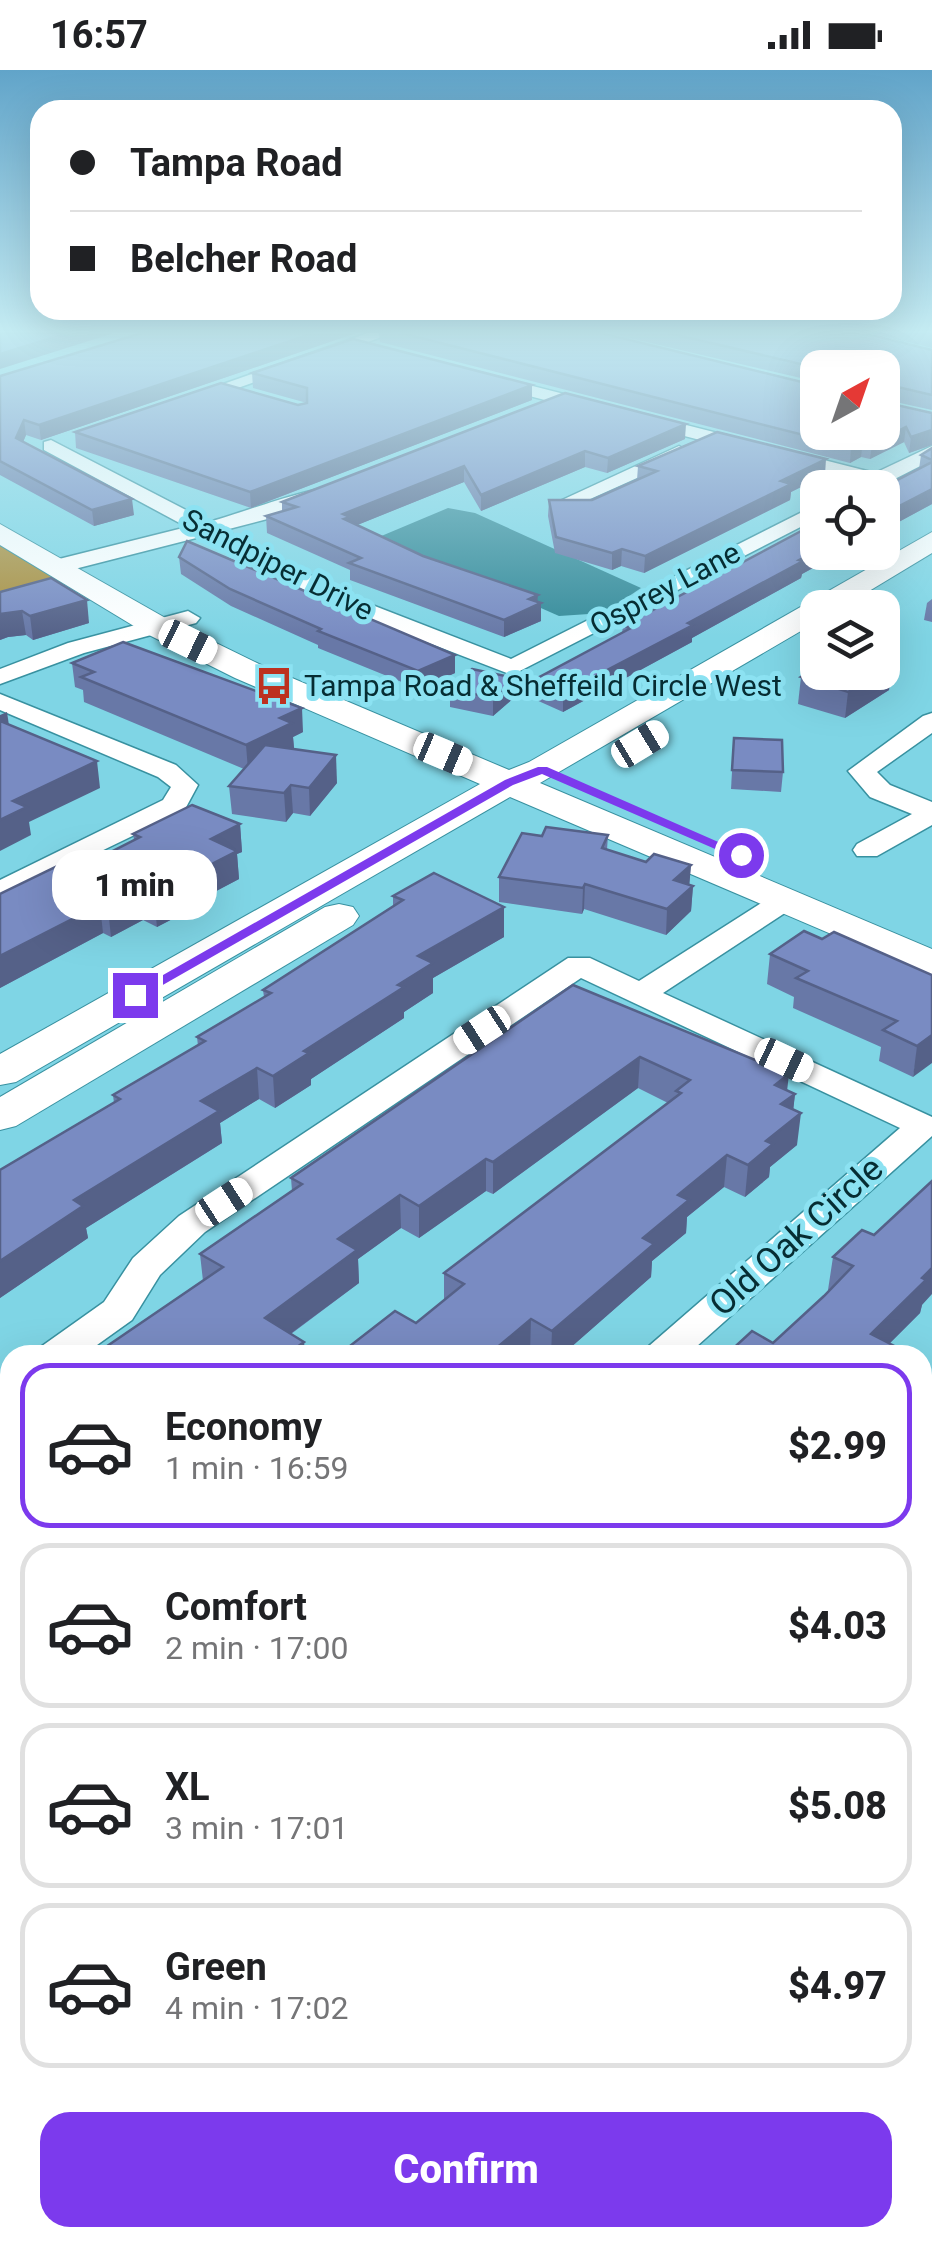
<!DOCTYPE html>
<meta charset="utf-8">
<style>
:root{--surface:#fff;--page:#f6f6f6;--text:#202124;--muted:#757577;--line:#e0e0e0;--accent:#7c3aed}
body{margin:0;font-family:Roboto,sans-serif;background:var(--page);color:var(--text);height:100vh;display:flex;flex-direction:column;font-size:38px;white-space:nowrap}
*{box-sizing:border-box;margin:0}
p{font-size:32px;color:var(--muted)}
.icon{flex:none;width:55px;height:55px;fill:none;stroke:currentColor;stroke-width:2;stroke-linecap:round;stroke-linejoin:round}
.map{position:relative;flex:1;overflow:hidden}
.drawer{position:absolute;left:0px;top:1275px;width:932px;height:902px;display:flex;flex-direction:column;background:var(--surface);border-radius:30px 30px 0 0;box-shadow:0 10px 40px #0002}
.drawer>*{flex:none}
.banner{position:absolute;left:30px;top:30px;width:872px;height:220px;border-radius:30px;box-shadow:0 10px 40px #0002;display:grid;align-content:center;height:220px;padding:0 40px;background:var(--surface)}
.needle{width:65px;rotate:40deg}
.tools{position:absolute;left:800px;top:280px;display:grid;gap:20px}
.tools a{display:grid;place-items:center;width:100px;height:100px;border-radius:20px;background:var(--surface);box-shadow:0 10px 40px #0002;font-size:50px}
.end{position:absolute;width:45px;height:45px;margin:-22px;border:12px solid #7c3aed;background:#fff;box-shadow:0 0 0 5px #fff}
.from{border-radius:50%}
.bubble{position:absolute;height:70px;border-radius:30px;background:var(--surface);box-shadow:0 10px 40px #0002;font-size:32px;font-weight:800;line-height:70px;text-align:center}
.car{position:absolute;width:30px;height:60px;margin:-30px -15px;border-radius:12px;box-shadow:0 0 8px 2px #0007;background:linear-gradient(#fff 24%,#345 0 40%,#fff 0 76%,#345 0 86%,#fff 0)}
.banner b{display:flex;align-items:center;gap:35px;height:95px;font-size:38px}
.banner b+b{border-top:2px solid var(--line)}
.banner i{width:25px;height:25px;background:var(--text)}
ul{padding:18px 0 0;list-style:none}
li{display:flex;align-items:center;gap:30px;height:165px;margin:0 20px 15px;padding:0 20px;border:5px solid var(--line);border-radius:30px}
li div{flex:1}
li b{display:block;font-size:38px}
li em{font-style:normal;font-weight:800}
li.active{border-color:var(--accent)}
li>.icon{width:90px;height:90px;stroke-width:1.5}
.action{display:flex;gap:20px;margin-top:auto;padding:20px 40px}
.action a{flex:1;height:115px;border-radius:30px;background:var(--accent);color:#fff;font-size:40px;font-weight:800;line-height:115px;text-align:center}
.status{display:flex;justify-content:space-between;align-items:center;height:70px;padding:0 50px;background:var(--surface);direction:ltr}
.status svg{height:28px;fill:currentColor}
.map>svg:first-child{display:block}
.forest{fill:#ab9041}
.water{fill:#368b9a}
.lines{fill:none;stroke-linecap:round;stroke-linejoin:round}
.street-casing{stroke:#3891a0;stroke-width:3}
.secondary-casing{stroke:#3891a0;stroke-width:2}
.street{fill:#fff;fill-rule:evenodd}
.secondary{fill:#fff;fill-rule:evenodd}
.wall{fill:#6878a7}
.shaded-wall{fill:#556188}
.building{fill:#798bc2;stroke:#556188;stroke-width:2.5}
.route{fill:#7c3aed}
.labels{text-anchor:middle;stroke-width:10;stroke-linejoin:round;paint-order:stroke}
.far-street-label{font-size:30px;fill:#062d33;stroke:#8ce2f2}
.far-poi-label{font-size:30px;fill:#062d33;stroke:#8ce2f2;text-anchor:start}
.street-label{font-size:35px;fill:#062d33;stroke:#8ce2f2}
</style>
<div class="status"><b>16:57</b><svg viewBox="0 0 49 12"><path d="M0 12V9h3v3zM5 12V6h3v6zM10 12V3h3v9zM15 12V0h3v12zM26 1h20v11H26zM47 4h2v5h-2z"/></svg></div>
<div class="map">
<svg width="932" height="2176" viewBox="0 0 932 2176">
<rect width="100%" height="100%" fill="#7fd5e5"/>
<!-- forest -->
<polygon class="forest" points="0,472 67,512 0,535"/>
<!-- water -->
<polygon class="water" points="448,438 475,443 641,518 604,543 559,546 379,467"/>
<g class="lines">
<!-- street casing -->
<g class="street-casing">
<g id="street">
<polygon points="368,263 393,263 190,335 178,335 175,331"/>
<polygon points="485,304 875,403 932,376 932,390 877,418 850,418 859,411 479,313 476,309"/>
<path d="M51 370 209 452C231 446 318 415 331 418V426L275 447 225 460 354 528 511 589 818 434V448L512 605 338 538 204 466 55 504 47 502 44 497 47 492 187 457 44 380V372Z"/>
<polygon points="679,376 689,382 686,386 579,434 565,434 562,430"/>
<polygon points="188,541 200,548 196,553 84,583 0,614 0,599 68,573"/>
<polygon points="0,624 176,695 198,715 184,741 0,830 0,810 163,730 171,717 158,707 0,640"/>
<polygon points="932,643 932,663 877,702 890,715 932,732 932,755 877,786 857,786 853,780 857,774 912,744 870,727 848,701 923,646"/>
<polygon points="784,822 794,825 799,831 794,837 663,923 932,1047 932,1066 687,1285 643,1285 649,1276 900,1058 581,908 205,1162 160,1205 132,1250 83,1285 36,1285 42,1276 104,1232 133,1188 179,1146 568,888 590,888 639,911 774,825"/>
<polygon points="10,1304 10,1336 0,1339 0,1307"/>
<polygon points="10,1850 10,1903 0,1907 0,1854"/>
<polygon points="932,1934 932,1993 922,1996 922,1937"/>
<polygon points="740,2168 805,2168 802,2176 736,2176"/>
</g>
</g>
<!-- secondary casing -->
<g class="secondary-casing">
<g id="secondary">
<polygon points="0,454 169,550 259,594 509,700 529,692 932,462 932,483 841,538 818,538 818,551 540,713 932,879 932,907 510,727 16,1012 0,1015 0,984 480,714 235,608 147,564 0,475"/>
<polygon points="339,834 353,837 359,846 353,855 16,1056 0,1060 0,1027 325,837"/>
</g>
</g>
<!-- street -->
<use href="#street" class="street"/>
<!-- secondary -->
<use href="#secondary" class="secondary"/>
</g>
<!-- wall -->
<g class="wall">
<polygon points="142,263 356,263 41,370 26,365 23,372 134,445 94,456 0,405 0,306"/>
<polygon points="378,263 601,263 932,343 932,375 909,383 904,372 870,389 861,387 850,393 380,272 379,264"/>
<polygon points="608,263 864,263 932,280 932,340 882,329 818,298 818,312"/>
<polygon points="870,263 932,263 932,278"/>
<polygon points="252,303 532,315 532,330 251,438 76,378 75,362 307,333 253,318"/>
<polygon points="565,323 685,369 607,403 585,397 481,441 464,412 357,455 423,486 537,532 541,551 504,567 350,510 350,500 267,463 266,446 282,441 282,432"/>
<polygon points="932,378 932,434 882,461 882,418 919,399 921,385"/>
<polygon points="638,396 825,405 791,422 790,430 644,503 621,496 612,500 555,483 548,446 549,430 592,430 637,410"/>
<polygon points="818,482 842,482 802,504 801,508 692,568 692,572 563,642 534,629 534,610 622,563 623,556 698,516 699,514"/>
<polygon points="179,487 455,585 455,603 419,619 318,578 318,575 231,536 181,504"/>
<polygon points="0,522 89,553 33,570 26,565 8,567 0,570"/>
<polygon points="932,529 932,552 924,550 927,533"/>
<polygon points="72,593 303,662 293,667 294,678 292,679 337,713 310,746 293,743 286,752 232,744 229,716 244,699 84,632 83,620 75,617"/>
<polygon points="892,594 889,620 845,648 798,634 801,607"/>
<polygon points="515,608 515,627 493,646 450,637 450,619"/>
<polygon points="734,668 783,702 781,722 731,719"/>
<polygon points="240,754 242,782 237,784 239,809 203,828 203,833 157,857 143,850 111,867 103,863 0,918 0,824 83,796 134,770 133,764"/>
<polygon points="608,765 607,780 646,792 691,795 689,814 693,816 691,841 666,865 584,839 582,844 499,832 499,807 542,766"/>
<polygon points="393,826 504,837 504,867 433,908 433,923 404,942 404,948 311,1009 311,1015 275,1038 259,1029 220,1053 222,1073 86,1158 88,1168 0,1228 0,1100 114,1033 113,1025 198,976 197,967 264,927 263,920 393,837"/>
<polygon points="822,869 932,905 913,1007 879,991 881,977 793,938 794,927 767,914 770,884"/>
<polygon points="573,915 795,1024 793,1040 797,1075 770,1097 769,1107 745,1127 724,1117 687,1147 686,1163 652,1191 651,1207 562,1285 534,1285 530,1283 527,1285 347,1285 346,1279 416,1253 444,1231 444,1203 668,1033 638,1018 493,1124 486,1121 419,1168 401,1158 358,1189 359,1213 291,1264 304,1272 305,1285 94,1285 203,1211 200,1184 292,1121 291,1108"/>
<polygon points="862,1160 922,1235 920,1243 889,1274 773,1273 830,1220 828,1220 833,1187"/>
<polygon points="414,2168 467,2168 452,2176 418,2176"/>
<polygon points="468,2168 541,2168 527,2176 472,2176"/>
</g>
<!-- shaded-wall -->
<g class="shaded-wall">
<polygon points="68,263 114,263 0,299 0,284"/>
<polygon points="314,263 356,263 41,370 39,355"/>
<polygon points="532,315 532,330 251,438 250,422"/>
<polygon points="24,350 26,365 18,384 16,368"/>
<polygon points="686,354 685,369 607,403 608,388"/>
<polygon points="906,357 904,372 870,389 872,374"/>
<polygon points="932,360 932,375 909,383 911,367"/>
<polygon points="863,371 861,387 850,393 851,377"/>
<polygon points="585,381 585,397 481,441 481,425"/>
<polygon points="826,389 825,405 791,422 790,430 644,503 645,486 781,411"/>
<polygon points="464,396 464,412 350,458 351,463 343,444"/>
<polygon points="932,419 932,434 882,461 882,445"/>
<polygon points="132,429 134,445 94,456 92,440"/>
<polygon points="622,479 621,496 612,500 612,483"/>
<polygon points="818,480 818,482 842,482 802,504 801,508 692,568 692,572 563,642 563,623"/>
<polygon points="538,525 537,535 541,533 541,551 504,567 504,550 529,529"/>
<polygon points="87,530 89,553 33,570 30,546"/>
<polygon points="22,541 26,565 8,567 0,570 0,544"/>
<polygon points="455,585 455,603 419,619 418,601"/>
<polygon points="892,594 889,620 845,648 848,622 879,602 882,602 882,600"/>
<polygon points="515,608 515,627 493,646 493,628"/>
<polygon points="302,638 303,662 293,667 294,678 248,700 246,675 280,648"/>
<polygon points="7,642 11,669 0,674 0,645"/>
<polygon points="336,685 337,713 310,746 309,718"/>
<polygon points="97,691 100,718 29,752 31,765 0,781 0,750 13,731"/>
<polygon points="291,715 293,743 286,752 284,723"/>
<polygon points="240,754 242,782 237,784 239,809 203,828 203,833 157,857 154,829 196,802 211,769"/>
<polygon points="691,795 689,819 693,816 691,841 666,865 667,839 674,810"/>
<polygon points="585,814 584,839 582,844 583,818"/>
<polygon points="140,822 143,850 111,867 108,839"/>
<polygon points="100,835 103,863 0,918 0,886"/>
<polygon points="504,837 504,867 433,908 433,923 404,942 404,948 311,1009 311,1015 275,1038 273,1006 304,981 398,915 418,886"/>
<polygon points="932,965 932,993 913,1007 917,976"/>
<polygon points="640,987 638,1018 493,1124 493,1092"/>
<polygon points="257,998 259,1029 220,1053 222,1073 86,1158 88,1168 0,1228 0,1191 74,1130 201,1031"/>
<polygon points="789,1004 786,1030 795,1024 792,1051 801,1043 797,1075 770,1097 769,1107 745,1127 748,1095 775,1015"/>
<polygon points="727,1085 724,1117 687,1147 686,1163 652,1191 651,1207 562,1285 551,1285 552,1261 643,1168 678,1125"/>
<polygon points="486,1089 486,1121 419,1168 419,1136"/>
<polygon points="400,1125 401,1158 358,1189 359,1213 267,1281 265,1248 338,1169"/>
<polygon points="932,1198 932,1224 922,1235 920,1243 878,1285 871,1264"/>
<polygon points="531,1249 530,1283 527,1285 488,1285"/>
<polygon points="304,1272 305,1285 286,1285"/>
<polygon points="10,1479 10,1519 0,1526 0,1487"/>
<polygon points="932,1611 932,1635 922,1647 922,1623"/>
<polygon points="10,1687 10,1728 0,1736 0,1695"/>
<polygon points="932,1712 932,1737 922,1750 922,1724"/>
<polygon points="11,2168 51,2168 43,2176 3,2176"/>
<polygon points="426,2168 467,2168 452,2176 426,2176"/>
<polygon points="487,2168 541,2168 527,2176 487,2176"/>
</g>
<!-- building -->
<g class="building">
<polygon points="0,263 68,263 0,284"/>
<polygon points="142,263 314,263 39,355 24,350 16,368 132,429 92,440 0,391 0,306"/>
<polygon points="401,263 601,263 818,316 818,362 882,362 882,330 883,332 932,343 932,360 911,367 906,357 872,374 863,371 851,377"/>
<polygon points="668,263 864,263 932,280 932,325 885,314 882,315 882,298 818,298"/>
<polygon points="353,269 532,315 250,422 75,362 221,313 298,335 307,333 307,318 252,303"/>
<polygon points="565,323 686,354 608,388 585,381 481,425 464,396 343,444 350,447 344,449 423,486 538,525 529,529 541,533 504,550 349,493 361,488 266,446 297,437 282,432"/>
<polygon points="717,362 826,389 781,411 791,414 645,486 622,479 612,483 556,467 549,430 592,430 657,401 638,396"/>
<polygon points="932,378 932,390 921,385"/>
<polygon points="932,392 932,419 882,445 882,418"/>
<polygon points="818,452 818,480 799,490 803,491 688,553 693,555 563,623 534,610 631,558 623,556"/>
<polygon points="187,471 455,585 418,601 318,561 321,559 230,519 179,487"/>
<polygon points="51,508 87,530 30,546 22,541 0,544 0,522"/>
<polygon points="123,572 302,638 280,648 292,653 246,675 81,607 94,602 72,593"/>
<polygon points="882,591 892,594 882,600"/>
<polygon points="818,597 818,602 879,602 848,622 801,607"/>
<polygon points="472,599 515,608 493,628 450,619"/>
<polygon points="0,651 97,691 13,731 27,737 0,750"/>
<polygon points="734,668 782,670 783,702 732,700"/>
<polygon points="265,675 336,685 309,718 291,715 284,723 229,716"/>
<polygon points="192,735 240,754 211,769 237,781 196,802 201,804 154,829 140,822 108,839 100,835 0,886 0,824 70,790 83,796 140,767 133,764"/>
<polygon points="546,757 608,765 602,778 646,792 654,784 691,795 674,810 693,816 667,839 585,814 583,818 499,807 522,763 542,766"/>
<polygon points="434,803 504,837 418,886 433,893 398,915 404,917 304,981 309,983 273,1006 257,998 201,1031 219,1041 74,1130 83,1136 0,1191 0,1100 120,1029 113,1025 205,971 197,967 271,923 263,920 403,830 393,826"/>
<polygon points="804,861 822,869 834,862 932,905 932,965 917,976 883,960 897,951 796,908 808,901 770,884"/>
<polygon points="573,915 789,1004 775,1015 795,1024 781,1034 801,1043 766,1071 773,1074 748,1095 727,1085 678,1125 689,1130 643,1168 654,1174 552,1261 531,1249 488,1285 357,1285 346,1279 395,1241 416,1253 464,1214 444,1203 681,1023 676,1021 690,1010 640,987 493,1092 486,1089 419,1136 400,1125 338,1169 357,1180 265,1248 304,1272 286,1285 94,1285 223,1197 200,1184 302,1114 291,1108"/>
<polygon points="932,1111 932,1198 922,1208 926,1210 871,1264 912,1285 726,1285 752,1261 773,1273 824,1226 853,1196 833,1187 862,1160 874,1165"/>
<polygon points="10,1342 10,1479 0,1487 0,1349"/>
<polygon points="922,1422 932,1427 932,1611 922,1623"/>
<polygon points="0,1562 10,1569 10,1687 0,1695"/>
<polygon points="922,1684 932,1690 932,1712 922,1724"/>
<polygon points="10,1993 11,2168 3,2176 0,2176 0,2002"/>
<polygon points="233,2168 345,2168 354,2176 225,2176"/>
</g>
<!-- sky -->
<linearGradient id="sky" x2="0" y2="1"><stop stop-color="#61a4c9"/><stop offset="0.46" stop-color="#c5ecf3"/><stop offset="1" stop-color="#c5ecf3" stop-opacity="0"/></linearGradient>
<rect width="932" height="568" fill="url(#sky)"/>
<!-- route -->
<polygon class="route" points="538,697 547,697 748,785 736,788 542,704 513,715 140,928 128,925 505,710"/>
<!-- icons -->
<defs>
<g id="bus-bare" transform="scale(3)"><path d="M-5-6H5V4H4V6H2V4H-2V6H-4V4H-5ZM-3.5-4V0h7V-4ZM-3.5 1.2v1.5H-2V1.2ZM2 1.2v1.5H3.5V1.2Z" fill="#bd311f" stroke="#8ce2f2" stroke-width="2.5" paint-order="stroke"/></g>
</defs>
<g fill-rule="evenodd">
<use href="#bus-bare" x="274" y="616"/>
</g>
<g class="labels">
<!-- far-street labels -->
<g class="far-street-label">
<text transform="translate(278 495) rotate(27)" y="10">Sandpiper Drive</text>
<text transform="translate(665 519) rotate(-28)" y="10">Osprey Lane</text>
</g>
<!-- far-poi labels -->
<g class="far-poi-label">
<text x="304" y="626">Tampa Road &amp; Sheffeild Circle West</text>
</g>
<!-- street labels -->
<g class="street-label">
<text transform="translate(796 1166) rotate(-42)" y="12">Old Oak Circle</text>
</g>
</g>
</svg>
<div class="tools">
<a><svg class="needle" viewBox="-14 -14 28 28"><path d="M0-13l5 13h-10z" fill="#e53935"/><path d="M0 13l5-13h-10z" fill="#757577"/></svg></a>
<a><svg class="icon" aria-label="locate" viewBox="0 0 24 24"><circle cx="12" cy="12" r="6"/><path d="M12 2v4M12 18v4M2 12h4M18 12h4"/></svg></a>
<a><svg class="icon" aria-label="layers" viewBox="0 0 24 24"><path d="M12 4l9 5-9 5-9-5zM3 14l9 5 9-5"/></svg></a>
</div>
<i class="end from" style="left:741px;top:785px"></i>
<i class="end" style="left:135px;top:925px"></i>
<div class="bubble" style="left:52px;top:780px;width:165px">1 min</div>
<i class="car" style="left:188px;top:572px;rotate:116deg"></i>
<i class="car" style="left:640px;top:674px;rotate:59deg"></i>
<i class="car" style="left:443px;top:684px;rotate:113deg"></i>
<i class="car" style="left:482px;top:960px;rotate:237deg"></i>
<i class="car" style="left:784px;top:990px;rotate:115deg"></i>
<i class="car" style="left:224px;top:1132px;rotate:57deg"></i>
<div class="banner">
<b><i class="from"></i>Tampa Road</b>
<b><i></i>Belcher Road</b>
</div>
<section class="drawer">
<ul>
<li class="active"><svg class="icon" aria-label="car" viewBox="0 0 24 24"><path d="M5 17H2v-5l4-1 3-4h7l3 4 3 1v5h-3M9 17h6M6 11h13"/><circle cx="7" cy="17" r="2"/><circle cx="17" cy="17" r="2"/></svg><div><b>Economy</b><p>1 min · 16:59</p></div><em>$2.99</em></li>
<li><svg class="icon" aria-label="car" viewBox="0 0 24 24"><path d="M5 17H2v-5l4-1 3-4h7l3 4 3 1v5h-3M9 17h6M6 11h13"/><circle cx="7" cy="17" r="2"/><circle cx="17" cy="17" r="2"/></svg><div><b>Comfort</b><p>2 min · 17:00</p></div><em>$4.03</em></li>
<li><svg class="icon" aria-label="car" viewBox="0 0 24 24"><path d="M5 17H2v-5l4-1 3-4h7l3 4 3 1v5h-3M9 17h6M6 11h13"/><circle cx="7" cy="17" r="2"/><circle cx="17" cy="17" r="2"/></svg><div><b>XL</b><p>3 min · 17:01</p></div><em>$5.08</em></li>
<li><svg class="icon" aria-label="car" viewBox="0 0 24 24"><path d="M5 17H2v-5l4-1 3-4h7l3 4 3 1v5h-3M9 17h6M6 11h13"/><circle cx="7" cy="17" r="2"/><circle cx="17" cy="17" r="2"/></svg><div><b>Green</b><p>4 min · 17:02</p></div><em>$4.97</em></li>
</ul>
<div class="action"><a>Confirm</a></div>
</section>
</div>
